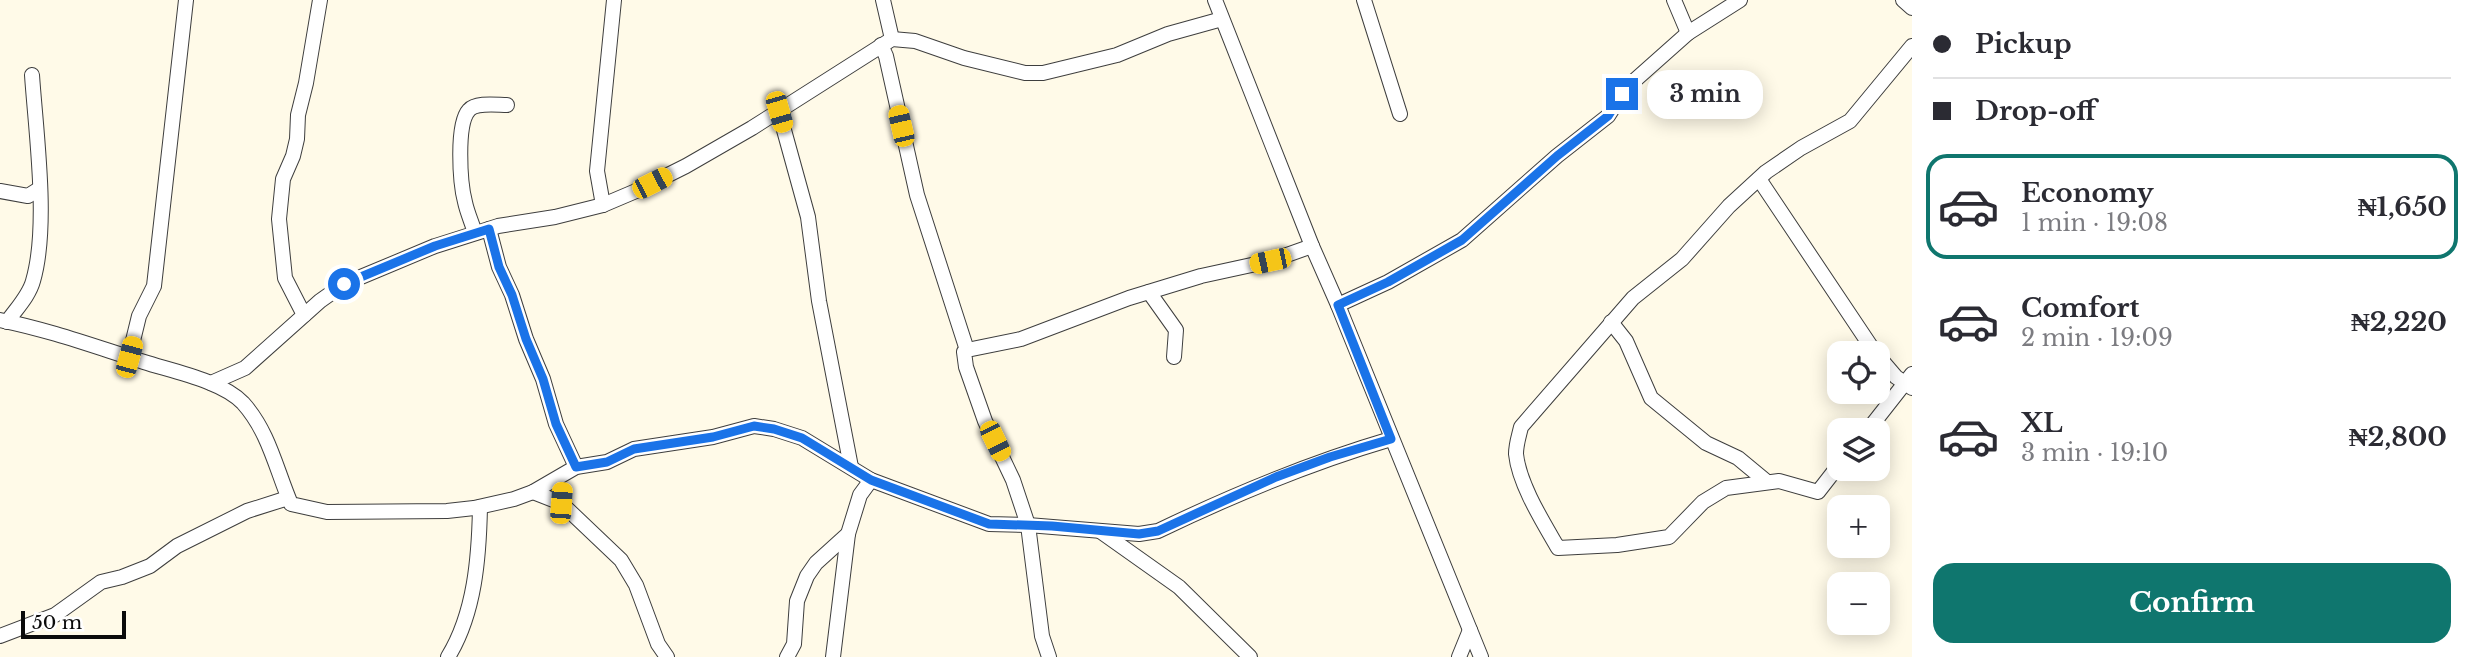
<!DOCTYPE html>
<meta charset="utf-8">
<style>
:root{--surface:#fff;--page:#f7f7f7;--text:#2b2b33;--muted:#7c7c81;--line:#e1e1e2;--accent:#0f766e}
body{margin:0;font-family:"Libre Baskerville",serif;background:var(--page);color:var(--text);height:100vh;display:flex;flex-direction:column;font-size:26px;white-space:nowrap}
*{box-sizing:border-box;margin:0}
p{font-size:23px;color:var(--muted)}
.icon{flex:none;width:38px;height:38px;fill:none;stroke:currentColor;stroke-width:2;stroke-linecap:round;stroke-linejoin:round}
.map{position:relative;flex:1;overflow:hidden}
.drawer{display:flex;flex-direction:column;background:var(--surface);width:560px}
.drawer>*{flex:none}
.hud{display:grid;align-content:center;height:154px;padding:0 21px;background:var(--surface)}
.buttons{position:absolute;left:1827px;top:341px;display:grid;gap:14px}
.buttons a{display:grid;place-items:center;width:63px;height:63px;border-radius:14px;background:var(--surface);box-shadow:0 4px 18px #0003;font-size:35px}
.scale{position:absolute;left:21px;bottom:18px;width:105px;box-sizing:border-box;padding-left:7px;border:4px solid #0b0b0b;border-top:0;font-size:19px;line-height:24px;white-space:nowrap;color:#0b0b0b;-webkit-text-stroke:5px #fff;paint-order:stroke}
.end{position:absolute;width:32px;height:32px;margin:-16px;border:9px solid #1a73e8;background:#fff;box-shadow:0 0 0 4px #fff}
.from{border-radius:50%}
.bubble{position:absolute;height:49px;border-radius:21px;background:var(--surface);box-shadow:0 4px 18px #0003;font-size:23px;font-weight:700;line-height:49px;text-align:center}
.car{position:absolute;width:21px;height:42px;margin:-21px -10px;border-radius:9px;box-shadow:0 0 5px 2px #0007;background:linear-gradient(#f5c518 24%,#345 0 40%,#f5c518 0 76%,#345 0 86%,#f5c518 0)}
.hud b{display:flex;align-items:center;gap:24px;height:66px;font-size:26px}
.hud b+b{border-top:2px solid var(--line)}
.hud i{width:18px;height:18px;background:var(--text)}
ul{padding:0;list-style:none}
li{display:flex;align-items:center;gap:21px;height:105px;margin:0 14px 10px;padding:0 7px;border:4px solid transparent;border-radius:21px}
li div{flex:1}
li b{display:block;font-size:26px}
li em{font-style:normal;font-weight:700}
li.selected{border-color:var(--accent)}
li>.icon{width:63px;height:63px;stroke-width:1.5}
.primary-button{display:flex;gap:14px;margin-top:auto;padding:14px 21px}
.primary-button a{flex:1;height:80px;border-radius:21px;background:var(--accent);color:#fff;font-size:28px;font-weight:700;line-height:80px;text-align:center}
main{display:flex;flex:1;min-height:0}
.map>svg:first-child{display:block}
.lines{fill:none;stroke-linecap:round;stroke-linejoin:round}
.street-casing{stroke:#3e3e3e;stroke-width:16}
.street{stroke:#fff;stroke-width:14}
.route{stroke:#1a73e8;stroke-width:9}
</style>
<main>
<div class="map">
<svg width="1912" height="657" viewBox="0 0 1912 657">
<rect width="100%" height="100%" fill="#fffae8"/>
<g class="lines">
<!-- street casing -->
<g class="street-casing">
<g id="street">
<polyline points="883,0 892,39"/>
<polyline points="1215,0 1312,246 1338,305 1481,657"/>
<polyline points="1364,0 1400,114"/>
<polyline points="1674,0 1688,33 1740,0"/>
<polyline points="1903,0 1912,8"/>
<polyline points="881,45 886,56 917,195 967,350"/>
<polyline points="779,112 808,217 819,301 851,467"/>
<polyline points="1759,179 1876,354"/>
<polyline points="0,191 28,196 39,189"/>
<polyline points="603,205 597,171 614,0"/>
<polyline points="489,229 499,267 512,295 526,339 543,379 556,424 576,467"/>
<path d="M475 233C472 223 467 212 465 202 460 183 456 124 469 110 476 102 497 105 507 105"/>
<polyline points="1149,292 1176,330 1174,357"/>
<polyline points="1338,305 1388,282 1462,240 1557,156 1608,116 1625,89 1688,33"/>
<polyline points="304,315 285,278 279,219 283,179 293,156 297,139 298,115 306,83 320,0"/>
<path d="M0 320C50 330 96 347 144 362 172 371 222 381 243 403 269 432 276 469 291 504L327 512 447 511 474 508 514 499 533 492 576 467 607 462 634 449 713 437 754 426 774 429 802 438 871 480 989 524 1028 525 1139 534 1158 531C1235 494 1309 463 1391 439"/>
<path d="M7 322C16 309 29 296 33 281 49 226 36 134 32 75"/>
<polyline points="1611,322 1626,341 1651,398 1706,443 1738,458 1767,482"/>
<polyline points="1878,356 1896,377 1912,388"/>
<polyline points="129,357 139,316 154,286 186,0"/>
<polyline points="211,383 245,368 320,301 344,284 435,246 498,226 555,217 603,205 636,191 686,166 752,128 892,39 915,41 964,58 1025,73 1043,73 1117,55 1168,34 1222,19"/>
<polyline points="1868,430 1912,374"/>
<path d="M1839 465 1818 492 1779 481 1726 488 1703 502 1669 537 1617 545 1558 548C1543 522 1519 484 1516 454 1516 444 1519 436 1521 427L1633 298 1682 259 1729 206 1766 172 1801 148 1850 121 1912 46"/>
<polyline points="533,492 561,503 621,560 636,585 658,644 667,657"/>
<polyline points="1100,531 1179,587 1250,657"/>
<polyline points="0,636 55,615 101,582 122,577 150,566 177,546 247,511 288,498"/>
<path d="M448 657C475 613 479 557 480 507"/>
<polyline points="787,657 794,644 797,601 807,576 816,563 848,534 860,495 871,480"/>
<polyline points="833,657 848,534"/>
<polyline points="1049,657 1042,636 1028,525 1013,480 985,421 966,367 964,352 967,350 1021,339 1129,298 1201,276 1270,261 1312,246"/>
<polyline points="1459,657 1470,630"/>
</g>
</g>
<!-- street -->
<use href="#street" class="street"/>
</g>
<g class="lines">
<!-- route -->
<polyline class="route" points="344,284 435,246 489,229 499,267 512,295 526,339 543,379 556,424 576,467 607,462 634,449 713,437 754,426 774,429 802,438 871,480 989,524 1052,526 1139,534 1158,531 1276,477 1330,457 1391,439 1338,305 1388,282 1462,240 1557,156 1608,116 1622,94"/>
</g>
</svg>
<div class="buttons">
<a><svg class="icon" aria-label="locate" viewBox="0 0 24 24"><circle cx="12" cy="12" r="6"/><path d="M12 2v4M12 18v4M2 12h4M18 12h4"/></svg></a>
<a><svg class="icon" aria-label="layers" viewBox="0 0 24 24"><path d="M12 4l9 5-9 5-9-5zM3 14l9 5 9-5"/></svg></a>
<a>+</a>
<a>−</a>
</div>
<div class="scale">50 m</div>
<i class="end from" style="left:344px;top:284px"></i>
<i class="end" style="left:1622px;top:94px"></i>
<div class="bubble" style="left:1647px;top:70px;width:116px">3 min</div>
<i class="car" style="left:779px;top:112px;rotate:164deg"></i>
<i class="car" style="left:901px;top:126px;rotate:347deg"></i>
<i class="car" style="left:652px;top:183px;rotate:63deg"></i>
<i class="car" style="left:1270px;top:261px;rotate:258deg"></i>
<i class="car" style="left:129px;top:357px;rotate:15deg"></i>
<i class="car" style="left:995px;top:441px;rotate:154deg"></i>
<i class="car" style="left:561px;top:503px;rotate:4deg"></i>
</div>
<section class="drawer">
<div class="hud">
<b><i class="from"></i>Pickup</b>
<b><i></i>Drop-off</b>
</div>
<ul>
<li class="selected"><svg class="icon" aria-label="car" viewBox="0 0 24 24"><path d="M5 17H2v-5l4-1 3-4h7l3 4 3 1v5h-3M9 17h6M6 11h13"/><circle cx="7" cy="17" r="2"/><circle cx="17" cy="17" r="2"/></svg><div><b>Economy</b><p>1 min · 19:08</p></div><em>₦1,650</em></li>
<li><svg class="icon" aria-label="car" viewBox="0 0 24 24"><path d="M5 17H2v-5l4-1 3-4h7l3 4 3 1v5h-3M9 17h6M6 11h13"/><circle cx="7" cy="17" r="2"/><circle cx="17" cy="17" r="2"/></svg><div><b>Comfort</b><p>2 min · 19:09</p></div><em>₦2,220</em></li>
<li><svg class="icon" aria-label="car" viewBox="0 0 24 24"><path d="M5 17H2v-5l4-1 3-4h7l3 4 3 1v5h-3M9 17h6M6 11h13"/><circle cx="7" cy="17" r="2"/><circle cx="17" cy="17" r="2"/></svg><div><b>XL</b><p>3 min · 19:10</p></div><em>₦2,800</em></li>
</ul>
<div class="primary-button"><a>Confirm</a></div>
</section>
</main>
